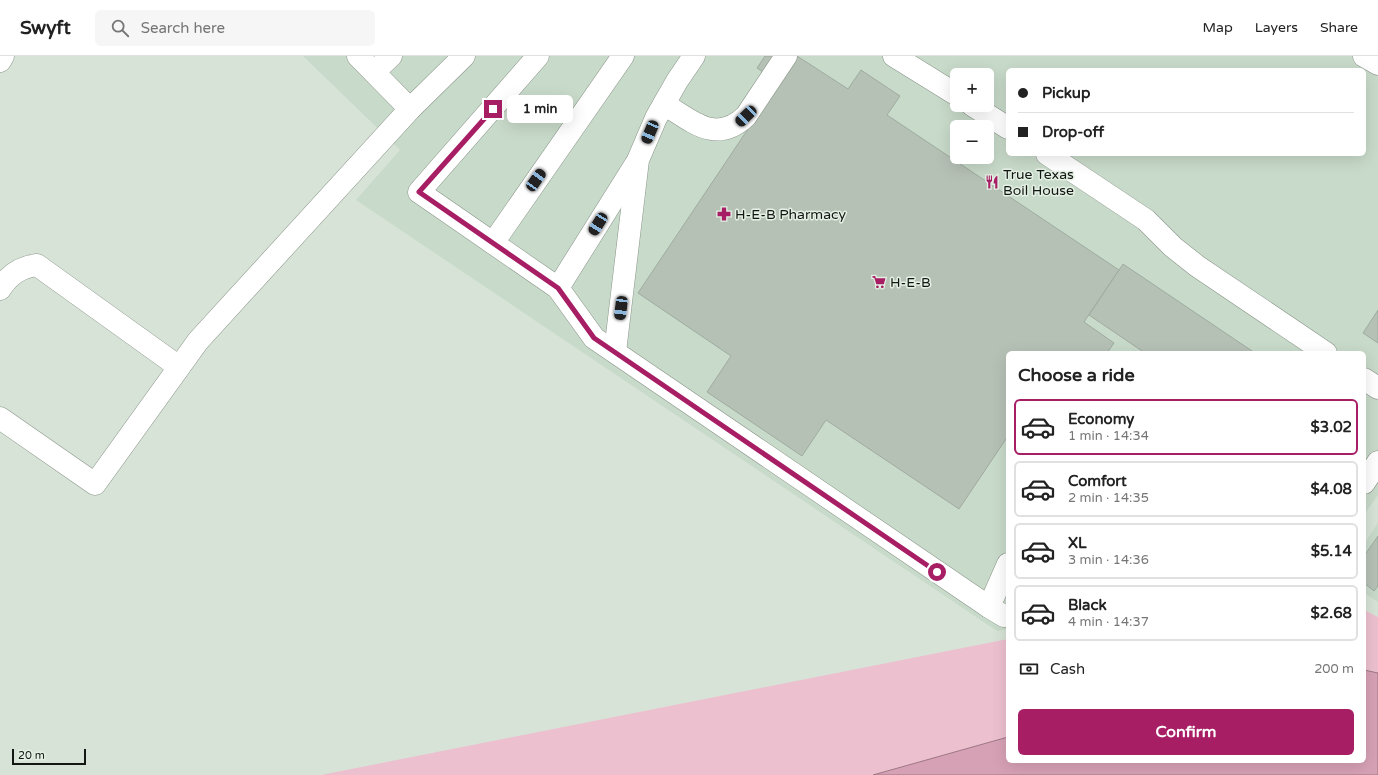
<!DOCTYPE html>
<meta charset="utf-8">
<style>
:root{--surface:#fff;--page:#f6f6f6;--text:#222;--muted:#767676;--line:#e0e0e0;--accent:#a71e65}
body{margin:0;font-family:"Varela Round",sans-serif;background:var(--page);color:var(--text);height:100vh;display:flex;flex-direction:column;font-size:15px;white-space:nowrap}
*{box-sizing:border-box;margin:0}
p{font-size:13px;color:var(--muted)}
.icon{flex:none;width:22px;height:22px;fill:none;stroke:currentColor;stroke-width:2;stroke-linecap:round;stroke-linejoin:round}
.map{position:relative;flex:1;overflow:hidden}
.details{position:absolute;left:1006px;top:295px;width:360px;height:412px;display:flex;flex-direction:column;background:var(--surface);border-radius:6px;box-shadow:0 4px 16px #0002}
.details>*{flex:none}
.banner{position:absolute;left:1006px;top:12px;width:360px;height:88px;border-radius:6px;box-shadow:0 4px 16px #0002;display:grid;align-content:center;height:88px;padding:0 12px;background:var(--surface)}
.tools{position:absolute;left:950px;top:12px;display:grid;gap:8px}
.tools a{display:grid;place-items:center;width:44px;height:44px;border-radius:6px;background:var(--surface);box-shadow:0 4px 16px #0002;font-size:20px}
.scale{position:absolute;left:12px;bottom:10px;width:74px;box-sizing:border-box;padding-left:4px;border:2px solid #131713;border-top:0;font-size:11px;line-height:14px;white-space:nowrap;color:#131713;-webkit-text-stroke:3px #e4f0e4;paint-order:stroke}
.end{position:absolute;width:18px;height:18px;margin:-9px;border:5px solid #a71e65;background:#fff;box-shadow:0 0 0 2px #fff}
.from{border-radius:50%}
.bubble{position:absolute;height:28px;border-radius:6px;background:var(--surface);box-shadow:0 4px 16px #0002;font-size:13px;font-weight:700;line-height:28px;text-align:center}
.car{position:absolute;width:12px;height:24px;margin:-12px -6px;border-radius:5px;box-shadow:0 0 3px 1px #0007;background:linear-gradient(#222 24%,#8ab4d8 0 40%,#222 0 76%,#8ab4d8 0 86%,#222 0)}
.banner b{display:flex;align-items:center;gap:14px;height:38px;font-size:15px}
.banner b+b{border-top:1px solid var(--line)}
.banner i{width:10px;height:10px;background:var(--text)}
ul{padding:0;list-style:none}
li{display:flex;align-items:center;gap:12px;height:56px;margin:0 8px 6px;padding:0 4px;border:2px solid var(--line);border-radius:6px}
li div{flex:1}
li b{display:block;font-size:15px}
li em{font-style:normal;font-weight:700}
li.active{border-color:var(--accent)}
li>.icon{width:36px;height:36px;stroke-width:1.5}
h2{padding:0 12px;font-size:18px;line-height:48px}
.pay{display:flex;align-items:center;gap:10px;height:44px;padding:0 12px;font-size:15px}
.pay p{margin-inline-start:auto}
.action{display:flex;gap:8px;margin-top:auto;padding:8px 12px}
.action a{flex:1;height:46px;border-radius:6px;background:var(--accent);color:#fff;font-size:16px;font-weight:700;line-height:46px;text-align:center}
header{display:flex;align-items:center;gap:24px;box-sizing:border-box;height:56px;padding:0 20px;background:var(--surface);border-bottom:1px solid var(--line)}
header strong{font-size:19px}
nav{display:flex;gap:22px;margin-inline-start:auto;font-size:14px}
.search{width:280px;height:36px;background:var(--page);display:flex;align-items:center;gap:10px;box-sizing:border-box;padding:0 14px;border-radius:6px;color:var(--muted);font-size:15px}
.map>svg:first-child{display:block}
.built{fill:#c8dac9;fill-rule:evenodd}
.green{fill:#edc0d0}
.water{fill:#d7a1b5;stroke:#9c7884}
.building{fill:#b6c1b6;stroke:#9faba0}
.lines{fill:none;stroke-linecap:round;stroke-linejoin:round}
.minor-casing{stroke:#899489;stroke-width:23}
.major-casing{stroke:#899489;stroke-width:23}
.minor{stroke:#fff;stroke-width:22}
.major{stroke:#fff;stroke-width:22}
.route{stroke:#a71e65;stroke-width:5}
.labels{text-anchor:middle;stroke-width:3;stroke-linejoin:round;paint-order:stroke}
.poi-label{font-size:14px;fill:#131713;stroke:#e4f0e4;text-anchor:start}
</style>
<header>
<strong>Swyft</strong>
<div class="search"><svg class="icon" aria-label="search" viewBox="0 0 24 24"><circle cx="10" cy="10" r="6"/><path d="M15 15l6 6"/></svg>Search here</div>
<nav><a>Map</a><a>Layers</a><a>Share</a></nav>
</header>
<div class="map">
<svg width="1378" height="719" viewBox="0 0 1378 719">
<rect width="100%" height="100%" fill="#d7e3d7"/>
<!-- built -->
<g class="built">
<path d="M303 0H1378V439L1364 459V297H1008V573L997 575 356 144 400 94ZM1008 14H1364V98H1008ZM957 19H987V49H957ZM957 71H987V101H957Z"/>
<polygon points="1378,467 1378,546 1364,537 1364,488"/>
</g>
<!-- green -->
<polygon class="green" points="1364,554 1378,561 1378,719 321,719 1008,583 1008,705 1364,705"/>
<!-- water -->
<polygon class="water" points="1364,614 1378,617 1378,719 873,719 1008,681 1008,705 1364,705"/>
<!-- building -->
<g class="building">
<polygon points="765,0 791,0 779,27 757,12"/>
<polygon points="797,0 848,33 861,14 900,40 887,59 1119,214 1084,266 1114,287 1107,297 1008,297 1008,380 959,453 826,364 802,400 707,336 731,300 638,237"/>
<polygon points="1123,208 1255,297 1145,297 1089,259"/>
<polygon points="1378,254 1378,287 1363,277"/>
<polygon points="1378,480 1378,530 1374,535 1364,527 1364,500"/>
</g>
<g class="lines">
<!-- minor casing -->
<g class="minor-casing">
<g id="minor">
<polyline points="358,0 410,53"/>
<polyline points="538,0 419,136 558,232 594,282 989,551 1004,560 1008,560"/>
<polyline points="894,0 957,39"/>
<polyline points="1364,0 1378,8"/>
<polyline points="374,16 391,0"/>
<path d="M664 48C692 65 716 89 746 60L786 0"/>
<polyline points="972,49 1008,72"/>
<polyline points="1047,98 1146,164 1173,191 1197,210 1326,297"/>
<polyline points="493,187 623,0"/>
<polyline points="558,232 635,109"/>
<path d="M0 233C9 219 20 211 37 209L179 311"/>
<polyline points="615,296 638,104 656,62 677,25 694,0"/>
<polyline points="1364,323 1378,332"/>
<polyline points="0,362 95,428 198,285 410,53 464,0"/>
<polyline points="1364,427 1378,406"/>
<polyline points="989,551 1008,508"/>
</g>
</g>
<!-- major casing -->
<g class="major-casing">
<polyline id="major" points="0,5 3,0"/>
</g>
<!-- minor -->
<use href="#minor" class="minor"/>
<!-- major -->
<use href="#major" class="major"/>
</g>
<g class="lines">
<!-- route -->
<polyline class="route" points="493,53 419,136 558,232 594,282 937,516"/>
</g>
<!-- icons -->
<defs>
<g id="restaurant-bare" transform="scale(1.08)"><path d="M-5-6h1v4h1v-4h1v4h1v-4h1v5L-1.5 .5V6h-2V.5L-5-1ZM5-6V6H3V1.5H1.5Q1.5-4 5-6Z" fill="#a71e65" stroke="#e4f0e4" stroke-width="2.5" paint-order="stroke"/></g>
<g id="pharmacy-bare" transform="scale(1.08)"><path d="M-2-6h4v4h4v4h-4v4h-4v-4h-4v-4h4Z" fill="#a71e65" stroke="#e4f0e4" stroke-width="2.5" paint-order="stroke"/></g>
<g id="supermarket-bare" transform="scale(1.08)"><path d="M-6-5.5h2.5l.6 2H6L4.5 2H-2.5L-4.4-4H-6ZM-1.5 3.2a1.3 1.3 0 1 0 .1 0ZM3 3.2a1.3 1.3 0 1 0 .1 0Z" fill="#a71e65" stroke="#e4f0e4" stroke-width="2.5" paint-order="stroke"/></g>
</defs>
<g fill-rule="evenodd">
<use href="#restaurant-bare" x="992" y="126"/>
<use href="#pharmacy-bare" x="724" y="158"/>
<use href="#supermarket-bare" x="879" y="226"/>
</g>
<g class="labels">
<!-- poi labels -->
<g class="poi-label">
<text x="1003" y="123">True Texas<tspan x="1003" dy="16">Boil House</tspan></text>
<text x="735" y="163">H-E-B Pharmacy</text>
<text x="890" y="231">H-E-B</text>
</g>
</g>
</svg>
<div class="tools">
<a>+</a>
<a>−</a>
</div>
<div class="scale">20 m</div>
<i class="end from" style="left:937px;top:516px"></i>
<i class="end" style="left:493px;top:53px"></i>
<div class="bubble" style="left:507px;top:39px;width:66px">1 min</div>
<i class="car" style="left:746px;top:60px;rotate:226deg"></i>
<i class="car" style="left:650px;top:76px;rotate:203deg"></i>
<i class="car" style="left:536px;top:124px;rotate:35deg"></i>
<i class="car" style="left:598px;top:168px;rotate:212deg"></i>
<i class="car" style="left:621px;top:252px;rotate:187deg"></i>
<div class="banner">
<b><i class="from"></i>Pickup</b>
<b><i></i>Drop-off</b>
</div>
<section class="details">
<h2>Choose a ride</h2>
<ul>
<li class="active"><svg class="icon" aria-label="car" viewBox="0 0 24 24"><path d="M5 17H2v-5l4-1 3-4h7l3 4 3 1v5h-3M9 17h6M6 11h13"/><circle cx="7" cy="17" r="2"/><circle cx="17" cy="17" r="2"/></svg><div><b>Economy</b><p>1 min · 14:34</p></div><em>$3.02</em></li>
<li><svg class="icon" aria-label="car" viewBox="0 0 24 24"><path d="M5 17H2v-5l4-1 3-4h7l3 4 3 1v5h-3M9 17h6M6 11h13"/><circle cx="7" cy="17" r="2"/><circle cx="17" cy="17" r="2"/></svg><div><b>Comfort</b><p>2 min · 14:35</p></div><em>$4.08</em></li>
<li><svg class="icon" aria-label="car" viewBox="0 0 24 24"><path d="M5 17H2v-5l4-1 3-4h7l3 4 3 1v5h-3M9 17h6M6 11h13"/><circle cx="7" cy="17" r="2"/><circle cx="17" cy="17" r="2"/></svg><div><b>XL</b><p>3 min · 14:36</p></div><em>$5.14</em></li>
<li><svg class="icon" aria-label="car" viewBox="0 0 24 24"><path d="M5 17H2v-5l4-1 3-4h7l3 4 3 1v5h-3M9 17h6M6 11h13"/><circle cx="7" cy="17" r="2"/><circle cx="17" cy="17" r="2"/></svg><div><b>Black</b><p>4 min · 14:37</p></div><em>$2.68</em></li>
</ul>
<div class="pay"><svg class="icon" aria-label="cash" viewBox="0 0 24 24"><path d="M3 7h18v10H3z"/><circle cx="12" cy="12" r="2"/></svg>Cash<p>200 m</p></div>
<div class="action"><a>Confirm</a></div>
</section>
</div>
